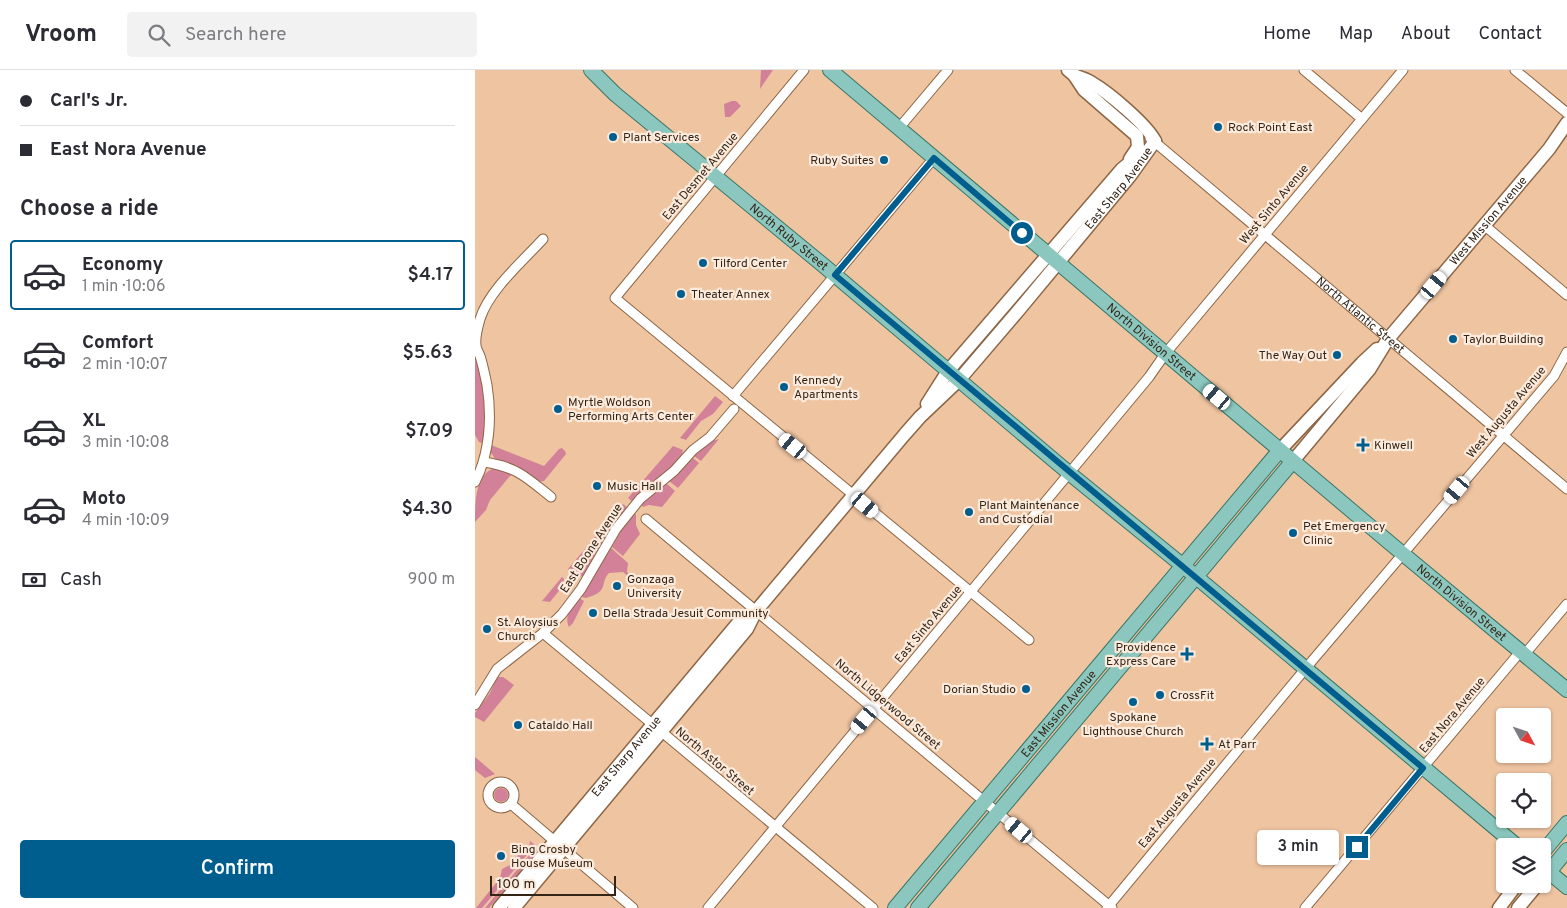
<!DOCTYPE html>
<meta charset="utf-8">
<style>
:root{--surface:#fff;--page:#f2f2f3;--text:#2b2b33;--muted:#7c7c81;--line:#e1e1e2;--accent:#005e8e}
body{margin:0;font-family:Overpass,sans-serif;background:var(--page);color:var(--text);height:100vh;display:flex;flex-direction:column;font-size:19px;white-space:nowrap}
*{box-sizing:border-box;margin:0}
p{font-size:16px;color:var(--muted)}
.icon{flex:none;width:28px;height:28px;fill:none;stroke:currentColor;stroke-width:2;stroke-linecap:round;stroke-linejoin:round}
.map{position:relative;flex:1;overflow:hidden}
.details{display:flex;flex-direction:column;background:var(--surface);width:475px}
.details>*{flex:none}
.guide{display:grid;align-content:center;height:110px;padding:0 20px;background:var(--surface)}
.needle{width:32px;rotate:130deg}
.buttons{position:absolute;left:1021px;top:638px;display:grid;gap:10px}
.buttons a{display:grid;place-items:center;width:55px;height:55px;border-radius:5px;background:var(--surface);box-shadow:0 1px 4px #0004;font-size:25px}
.scale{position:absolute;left:15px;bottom:12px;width:126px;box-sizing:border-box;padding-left:5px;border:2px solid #342416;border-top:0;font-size:14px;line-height:18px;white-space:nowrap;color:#342416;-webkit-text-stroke:4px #fcebdc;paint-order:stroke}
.end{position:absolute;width:22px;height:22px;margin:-11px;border:6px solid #005e8e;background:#fff;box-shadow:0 0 0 2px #fff}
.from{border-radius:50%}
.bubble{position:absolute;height:35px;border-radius:5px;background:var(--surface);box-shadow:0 1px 4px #0004;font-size:16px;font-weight:600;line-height:35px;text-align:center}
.car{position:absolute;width:15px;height:30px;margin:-15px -8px;border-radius:6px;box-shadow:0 0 4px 1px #0007;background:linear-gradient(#fff 24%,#345 0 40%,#fff 0 76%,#345 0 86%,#fff 0)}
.guide b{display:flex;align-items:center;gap:18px;height:48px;font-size:19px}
.guide b+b{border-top:1px solid var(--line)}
.guide i{width:12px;height:12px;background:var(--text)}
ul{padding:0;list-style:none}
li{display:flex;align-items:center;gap:15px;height:70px;margin:0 10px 8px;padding:0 10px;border:2px solid transparent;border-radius:5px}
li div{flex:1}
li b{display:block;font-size:19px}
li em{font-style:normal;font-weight:600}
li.on{border-color:var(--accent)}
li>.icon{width:45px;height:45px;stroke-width:1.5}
h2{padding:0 20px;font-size:22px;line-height:60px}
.pay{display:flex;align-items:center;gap:12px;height:55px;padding:0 20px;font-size:19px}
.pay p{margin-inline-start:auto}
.primary-button{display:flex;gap:10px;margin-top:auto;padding:10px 20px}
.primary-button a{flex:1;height:58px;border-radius:5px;background:var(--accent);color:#fff;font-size:20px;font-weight:600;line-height:58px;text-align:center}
header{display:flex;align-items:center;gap:30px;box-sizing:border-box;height:70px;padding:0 25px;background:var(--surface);border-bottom:1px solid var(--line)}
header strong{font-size:24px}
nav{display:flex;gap:28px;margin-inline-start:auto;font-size:18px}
.search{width:350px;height:45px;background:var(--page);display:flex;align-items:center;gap:12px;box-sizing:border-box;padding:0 18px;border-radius:5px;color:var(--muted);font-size:19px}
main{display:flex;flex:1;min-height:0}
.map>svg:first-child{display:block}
.green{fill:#d28199}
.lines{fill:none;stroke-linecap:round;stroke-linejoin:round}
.street-casing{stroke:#8c6645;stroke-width:11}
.secondary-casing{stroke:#8c6645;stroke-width:15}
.primary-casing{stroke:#3a7667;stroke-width:16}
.street{stroke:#fff;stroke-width:9}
.secondary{stroke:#fff;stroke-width:12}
.primary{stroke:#8bc7be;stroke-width:14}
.route{stroke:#005e8e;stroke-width:6}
.poi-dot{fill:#005e8e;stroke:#fcebdc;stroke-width:2}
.labels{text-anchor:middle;stroke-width:4.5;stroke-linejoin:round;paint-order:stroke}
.poi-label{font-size:12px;fill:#342416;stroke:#fcebdc;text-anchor:start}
.street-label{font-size:12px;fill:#342416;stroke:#fcebdc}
</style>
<header>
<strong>Vroom</strong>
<div class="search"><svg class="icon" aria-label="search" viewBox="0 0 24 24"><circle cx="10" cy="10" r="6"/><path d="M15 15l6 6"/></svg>Search here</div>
<nav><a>Home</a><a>Map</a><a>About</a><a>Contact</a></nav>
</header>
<main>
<section class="details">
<div class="guide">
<b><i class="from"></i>Carl's Jr.</b>
<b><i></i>East Nora Avenue</b>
</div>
<h2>Choose a ride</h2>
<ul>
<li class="on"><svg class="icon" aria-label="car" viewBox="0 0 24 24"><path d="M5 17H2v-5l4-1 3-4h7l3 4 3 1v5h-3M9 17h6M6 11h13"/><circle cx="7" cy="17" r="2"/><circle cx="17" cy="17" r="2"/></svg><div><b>Economy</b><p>1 min · 10:06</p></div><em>$4.17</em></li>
<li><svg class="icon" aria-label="car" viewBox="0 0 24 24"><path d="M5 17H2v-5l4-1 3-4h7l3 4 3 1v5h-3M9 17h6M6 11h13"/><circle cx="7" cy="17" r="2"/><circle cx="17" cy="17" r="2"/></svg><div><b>Comfort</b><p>2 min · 10:07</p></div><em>$5.63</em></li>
<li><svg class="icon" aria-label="car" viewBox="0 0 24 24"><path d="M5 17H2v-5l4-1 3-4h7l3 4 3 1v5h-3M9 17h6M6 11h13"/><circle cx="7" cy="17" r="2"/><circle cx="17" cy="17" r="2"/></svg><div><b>XL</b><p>3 min · 10:08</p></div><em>$7.09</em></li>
<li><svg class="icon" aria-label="car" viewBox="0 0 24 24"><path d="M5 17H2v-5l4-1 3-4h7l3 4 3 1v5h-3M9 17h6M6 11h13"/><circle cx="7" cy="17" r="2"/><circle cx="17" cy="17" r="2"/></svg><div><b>Moto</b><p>4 min · 10:09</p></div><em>$4.30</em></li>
</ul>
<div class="pay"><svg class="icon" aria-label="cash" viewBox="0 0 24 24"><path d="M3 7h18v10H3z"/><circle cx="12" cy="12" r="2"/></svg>Cash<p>900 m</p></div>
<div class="primary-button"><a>Confirm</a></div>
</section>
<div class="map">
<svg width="1092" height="838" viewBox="0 0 1092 838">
<rect width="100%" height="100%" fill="#efc4a1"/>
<!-- green -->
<g class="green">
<polygon points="286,0 298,0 285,19"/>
<polygon points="257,31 261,31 266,36 255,47 250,47 249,34"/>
<path d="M0 285C11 311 11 344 9 371L6 373 4 372 0 365Z"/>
<polygon points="240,326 248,332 238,344 226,351 211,370 205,368"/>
<path d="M244 369 226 391 219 386C227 377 232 372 244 369Z"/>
<polygon points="16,375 69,396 84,379 87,378 90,381 91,384 69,411 64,412 42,396 20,389 15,381"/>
<polygon points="198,376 208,380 206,389 158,432 153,428"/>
<polygon points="218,388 224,393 203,418 194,411"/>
<path d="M20 398 40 404 35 406 15 430 11 440 0 452C0 434 0 403 20 398Z"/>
<polygon points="191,413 200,421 187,437 174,435 168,437 166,435"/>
<polygon points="148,434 153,438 110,505 99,509 93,499"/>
<polygon points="161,444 161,455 165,464 148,486 137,477 148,457 158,445"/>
<path d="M136 478 153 493 152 502 158 508 157 510 148 502 134 503C125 513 133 520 117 526 111 528 111 529 105 526Z"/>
<polygon points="87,507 89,509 87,517 75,532 67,531"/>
<path d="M104 528 109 531 98 553 94 557C89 545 96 538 104 528Z"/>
<polygon points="22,607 28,607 39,615 9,652 0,647 0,643 15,623"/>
<polygon points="0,688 0,687 20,704 10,708 0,700"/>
<circle cx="26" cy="725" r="7"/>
<polygon points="55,771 60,775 41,798 35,793 47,782 54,780"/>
<polygon points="61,777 64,780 64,783 57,787 14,838 10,838"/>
<polygon points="35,795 40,799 7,838 1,838 25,808 27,799"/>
</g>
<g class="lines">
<!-- street casing -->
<g class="street-casing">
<g id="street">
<polyline points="329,0 140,228 554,570"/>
<polyline points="829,0 887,49"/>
<polyline points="1040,0 1092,43"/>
<polyline points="424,58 473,0"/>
<path id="s1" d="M675 68 1092 419"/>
<polyline points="1009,155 1092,225"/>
<polyline points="258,326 459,88"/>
<path d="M9 392C42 397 51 407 76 427"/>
<path d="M0 412C15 383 17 347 12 315 10 306 8 295 5 286 4 283 1 279 1 275 0 268 3 256 5 249 14 220 48 191 68 169"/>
<polyline points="171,449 637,838"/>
<polyline points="68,563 398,838"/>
<polyline points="1049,585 1092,534"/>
<polyline points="0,635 22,599 68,563 87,544 106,519 141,459 165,429 199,401 218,380 235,367 259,339"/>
<circle cx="26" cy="725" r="13"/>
<polyline points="36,734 158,838"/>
<polyline points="233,838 674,307 690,284 928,0"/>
<polyline points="632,838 831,598 1079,306 1092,282"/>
<polyline points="830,838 1045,582"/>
</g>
</g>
<!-- secondary casing -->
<g class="secondary-casing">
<g id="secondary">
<polyline points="593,0 599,5 609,20 662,66 663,77 655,89"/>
<path d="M599 5C605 8 612 9 617 13 634 23 671 54 680 71"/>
<polyline points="452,334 473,301 647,99 664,85"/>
<polyline points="805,380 887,293 902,279"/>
<path id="s2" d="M818 391 894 300 913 269 1074 79 1092 53"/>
<path id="s3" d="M24 838 263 553 281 541"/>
<path id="s4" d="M39 838 272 559 281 541 430 364 445 347 484 310 543 241 655 106 680 71"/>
<polyline points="1024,838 1042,814"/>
<polyline points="1043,838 1063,814"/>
</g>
</g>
<!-- primary casing -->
<g class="primary-casing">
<g id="primary">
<path id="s5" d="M116 0 140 24 348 195 594 403 707 495 1042 776"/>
<path id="s6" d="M355 0 916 474 1092 620"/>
<polyline points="1068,782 1092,753"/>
<polyline points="1068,797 1092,817"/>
<polyline points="1074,802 1092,780"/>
<path id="s7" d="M420 838C549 686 676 532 805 380"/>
<polyline points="443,838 818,391"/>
</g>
</g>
<!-- street -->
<use href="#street" class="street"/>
<!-- secondary -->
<use href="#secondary" class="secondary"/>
<!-- primary -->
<use href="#primary" class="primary"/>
</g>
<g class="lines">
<!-- route -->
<polyline class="route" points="547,163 459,88 360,205 948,698 882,777"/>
</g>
<!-- markers -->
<g class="poi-dot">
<circle cx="743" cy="57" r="5"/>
<circle cx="138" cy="67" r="5"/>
<circle cx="409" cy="90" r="5"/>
<circle cx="228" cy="193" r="5"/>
<circle cx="206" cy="224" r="5"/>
<circle cx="978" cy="269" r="5"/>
<circle cx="862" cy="285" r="5"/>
<circle cx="309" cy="317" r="5"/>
<circle cx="83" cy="339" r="5"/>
<path d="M885.5 367.5h5v5h5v5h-5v5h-5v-5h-5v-5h5z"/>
<circle cx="122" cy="416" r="5"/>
<circle cx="494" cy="442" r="5"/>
<circle cx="818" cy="463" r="5"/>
<circle cx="142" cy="516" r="5"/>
<circle cx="118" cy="543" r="5"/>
<circle cx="12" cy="559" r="5"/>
<path d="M709.5 576.5h5v5h5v5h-5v5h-5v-5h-5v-5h5z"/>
<circle cx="551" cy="619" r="5"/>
<circle cx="685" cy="625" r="5"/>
<circle cx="658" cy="632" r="5"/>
<circle cx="43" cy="655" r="5"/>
<path d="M729.5 666.5h5v5h5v5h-5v5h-5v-5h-5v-5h5z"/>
<circle cx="26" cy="786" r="5"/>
</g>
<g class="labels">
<!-- poi labels -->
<g class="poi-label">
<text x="753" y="61">Rock Point East</text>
<text x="148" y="71">Plant Services</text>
<text x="399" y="94" text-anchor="end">Ruby Suites</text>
<text x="238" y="197">Tilford Center</text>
<text x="216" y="228">Theater Annex</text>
<text x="988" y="273">Taylor Building</text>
<text x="852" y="289" text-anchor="end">The Way Out</text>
<text x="319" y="314">Kennedy<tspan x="319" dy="14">Apartments</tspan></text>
<text x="93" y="336">Myrtle Woldson<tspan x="93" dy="14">Performing Arts Center</tspan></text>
<text x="899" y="379">Kinwell</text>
<text x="132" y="420">Music Hall</text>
<text x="504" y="439">Plant Maintenance<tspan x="504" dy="14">and Custodial</tspan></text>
<text x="828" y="460">Pet Emergency<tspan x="828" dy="14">Clinic</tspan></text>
<text x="152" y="513">Gonzaga<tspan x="152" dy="14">University</tspan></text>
<text x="128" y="547">Della Strada Jesuit Community</text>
<text x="22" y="556">St. Aloysius<tspan x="22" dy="14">Church</tspan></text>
<text x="701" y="581" text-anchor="end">Providence<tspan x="701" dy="14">Express Care</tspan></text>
<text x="541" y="623" text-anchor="end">Dorian Studio</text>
<text x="695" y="629">CrossFit</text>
<text x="658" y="651" text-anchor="middle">Spokane<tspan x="658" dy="14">Lighthouse Church</tspan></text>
<text x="53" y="659">Cataldo Hall</text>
<text x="743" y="678">At Parr</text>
<text x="36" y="783">Bing Crosby<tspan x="36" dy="14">House Museum</tspan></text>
</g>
<!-- street labels -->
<g class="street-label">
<text transform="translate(225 106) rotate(-50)" y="4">East Desmet Avenue</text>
<text dy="4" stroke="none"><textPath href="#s4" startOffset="941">East Sharp Avenue</textPath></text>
<text transform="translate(799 134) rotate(-50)" y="4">West Sinto Avenue</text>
<text dy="4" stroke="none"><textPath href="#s2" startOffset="310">West Mission Avenue</textPath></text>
<text dy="4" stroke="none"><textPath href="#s5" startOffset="259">North Ruby Street</textPath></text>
<text dy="4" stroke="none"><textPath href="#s1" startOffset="275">North Atlantic Street</textPath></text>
<text dy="4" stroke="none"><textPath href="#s6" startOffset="421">North Division Street</textPath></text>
<text transform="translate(1031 342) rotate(-50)" y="4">West Augusta Avenue</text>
<text transform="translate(116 478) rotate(-57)" y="4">East Boone Avenue</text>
<text dy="4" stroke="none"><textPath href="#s6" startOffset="826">North Division Street</textPath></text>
<text transform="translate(453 554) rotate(-50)" y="4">East Sinto Avenue</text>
<text transform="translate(413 634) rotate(40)" y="4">North Lidgerwood Street</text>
<text dy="4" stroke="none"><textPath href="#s7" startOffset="254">East Mission Avenue</textPath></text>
<text transform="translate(977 645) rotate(-50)" y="4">East Nora Avenue</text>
<text dy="4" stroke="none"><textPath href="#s3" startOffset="198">East Sharp Avenue</textPath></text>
<text transform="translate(240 691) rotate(40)" y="4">North Astor Street</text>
<text transform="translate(702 733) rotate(-50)" y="4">East Augusta Avenue</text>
</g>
</g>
</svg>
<div class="buttons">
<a><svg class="needle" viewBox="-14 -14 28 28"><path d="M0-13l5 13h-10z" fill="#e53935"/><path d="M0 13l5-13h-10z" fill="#7c7c81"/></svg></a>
<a><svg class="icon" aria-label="locate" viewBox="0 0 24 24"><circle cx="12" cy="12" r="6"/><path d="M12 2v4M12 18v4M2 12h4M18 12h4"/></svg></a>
<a><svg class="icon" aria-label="layers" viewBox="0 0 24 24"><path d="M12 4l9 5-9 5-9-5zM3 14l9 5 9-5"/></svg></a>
</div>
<div class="scale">100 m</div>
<i class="end from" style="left:547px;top:163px"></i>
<i class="end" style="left:882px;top:777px"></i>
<div class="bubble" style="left:782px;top:760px;width:82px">3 min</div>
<i class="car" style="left:959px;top:215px;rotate:40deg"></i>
<i class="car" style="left:742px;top:327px;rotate:310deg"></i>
<i class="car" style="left:318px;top:376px;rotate:309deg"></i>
<i class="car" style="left:982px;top:420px;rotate:220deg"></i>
<i class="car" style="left:390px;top:435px;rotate:130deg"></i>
<i class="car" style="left:389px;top:650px;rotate:220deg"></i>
<i class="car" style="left:544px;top:760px;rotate:310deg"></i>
</div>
</main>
